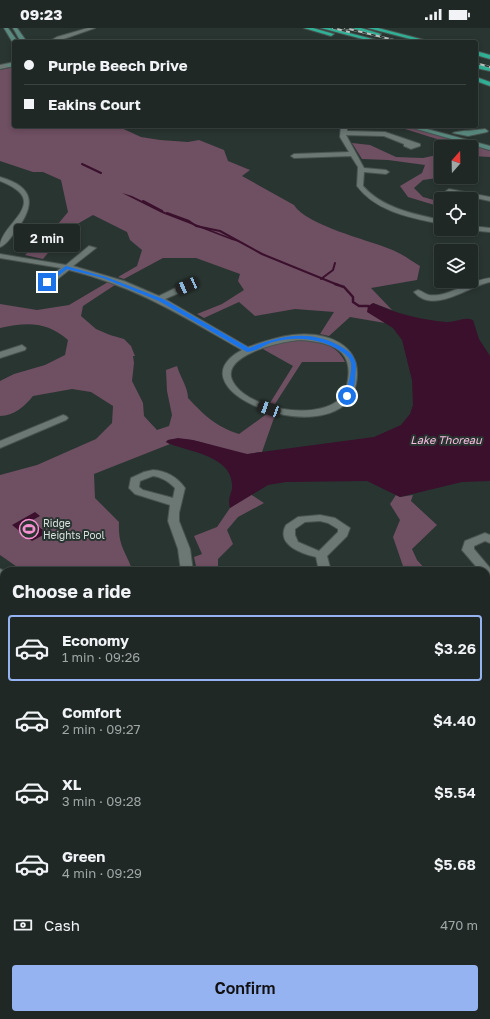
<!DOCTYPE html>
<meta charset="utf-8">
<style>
:root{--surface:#1f2825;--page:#2c3432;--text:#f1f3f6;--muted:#a1a6a7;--line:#3c4442;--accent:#95b2f1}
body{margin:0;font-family:"Golos Text",sans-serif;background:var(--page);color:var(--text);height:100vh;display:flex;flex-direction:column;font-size:15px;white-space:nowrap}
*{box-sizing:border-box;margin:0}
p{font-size:13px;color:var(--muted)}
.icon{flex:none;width:22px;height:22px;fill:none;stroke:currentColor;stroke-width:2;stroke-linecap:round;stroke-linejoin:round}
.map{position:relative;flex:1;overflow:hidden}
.side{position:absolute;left:0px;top:539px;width:490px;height:452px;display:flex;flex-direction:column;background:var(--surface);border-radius:12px 12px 0 0;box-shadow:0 2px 6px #0003,0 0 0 1px var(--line)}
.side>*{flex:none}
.banner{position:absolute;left:12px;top:12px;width:466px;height:88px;border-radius:4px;box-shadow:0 2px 6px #0003,0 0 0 1px var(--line);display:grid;align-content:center;height:88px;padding:0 12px;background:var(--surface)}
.needle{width:26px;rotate:20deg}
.fabs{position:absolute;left:434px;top:112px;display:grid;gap:8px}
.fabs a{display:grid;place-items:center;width:44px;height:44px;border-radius:4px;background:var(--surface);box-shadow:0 2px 6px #0003,0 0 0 1px var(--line);font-size:20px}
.end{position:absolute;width:18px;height:18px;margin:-9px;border:5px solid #1a73e8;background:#fff;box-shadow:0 0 0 2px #fff}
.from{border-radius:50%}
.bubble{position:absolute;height:28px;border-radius:4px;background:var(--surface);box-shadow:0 2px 6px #0003,0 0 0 1px var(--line);font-size:13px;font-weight:600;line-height:28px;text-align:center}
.car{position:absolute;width:12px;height:24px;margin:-12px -6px;border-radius:5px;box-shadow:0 0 3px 1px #0007;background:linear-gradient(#222 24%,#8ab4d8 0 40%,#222 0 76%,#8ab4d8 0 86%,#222 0)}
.banner b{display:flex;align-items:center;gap:14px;height:38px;font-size:15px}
.banner b+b{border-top:1px solid var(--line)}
.banner i{width:10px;height:10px;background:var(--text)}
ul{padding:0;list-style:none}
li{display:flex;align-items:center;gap:12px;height:66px;margin:0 8px 6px;padding:0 4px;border:2px solid transparent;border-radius:4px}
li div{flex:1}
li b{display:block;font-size:15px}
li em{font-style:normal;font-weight:600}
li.active{border-color:var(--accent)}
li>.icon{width:36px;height:36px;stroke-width:1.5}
h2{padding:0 12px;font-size:18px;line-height:48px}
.pay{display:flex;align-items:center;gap:10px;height:44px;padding:0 12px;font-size:15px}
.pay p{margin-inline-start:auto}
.cta{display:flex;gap:8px;margin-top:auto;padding:8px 12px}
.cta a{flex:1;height:46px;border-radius:4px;background:var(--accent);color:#111;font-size:16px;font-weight:600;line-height:46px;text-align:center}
.status{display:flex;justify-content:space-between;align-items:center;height:28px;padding:0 20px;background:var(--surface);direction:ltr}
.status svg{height:11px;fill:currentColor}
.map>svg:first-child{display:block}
.green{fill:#6f4f62}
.water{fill:#3a102c}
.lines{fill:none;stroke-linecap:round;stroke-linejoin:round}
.stream-far1{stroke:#3a102c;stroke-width:2}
.stream{stroke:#3a102c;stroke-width:2.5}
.minor-casing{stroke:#495350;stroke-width:2}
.tertiary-casing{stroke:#495350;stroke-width:2}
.secondary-casing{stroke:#495350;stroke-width:2}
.motorway-casing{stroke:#495350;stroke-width:2}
.minor{fill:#6b7874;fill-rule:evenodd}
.tertiary{fill:#6b7874;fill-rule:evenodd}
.secondary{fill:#59897e;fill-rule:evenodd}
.motorway{fill:#30b095;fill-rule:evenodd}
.rail-casing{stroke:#bbc4c1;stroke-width:2}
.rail{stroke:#293531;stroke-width:1.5;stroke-dasharray:4.5;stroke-linecap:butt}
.route{fill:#1a73e8}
.labels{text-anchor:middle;stroke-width:4;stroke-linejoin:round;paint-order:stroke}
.poi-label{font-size:10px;fill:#dae2df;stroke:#293531;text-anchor:start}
.water-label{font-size:11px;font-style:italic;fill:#fbbde2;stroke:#293531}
</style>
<div class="status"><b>09:23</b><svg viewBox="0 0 49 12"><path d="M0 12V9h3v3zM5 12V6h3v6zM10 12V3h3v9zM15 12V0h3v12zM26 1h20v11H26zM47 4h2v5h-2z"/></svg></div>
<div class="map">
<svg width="490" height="991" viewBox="0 0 490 991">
<rect width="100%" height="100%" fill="#293531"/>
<!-- green -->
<g class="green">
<path d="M14 39V98H117L141 109 160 112 188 114 199 112 224 122 228 133 250 142 242 148 294 177C306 197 368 212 390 221 401 225 410 232 420 238L417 252 371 260 392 282 373 275 379 290 385 295 350 289 329 308 320 306 334 284 295 281 255 288 239 274 204 290 197 286 222 276 244 262 238 253 240 246 196 230H163L124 251 118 249 137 238 142 222 130 212 127 204 93 187 72 199 74 208H62L43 231 25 227 42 211 14 208 16 206 48 208 68 184 61 152 43 144H33L0 133V42Z"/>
<path d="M387 98C421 98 458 112 490 123V129L471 128V119H456V117L405 101Z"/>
<polygon points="352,115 370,117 396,129 423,130 441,126 441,149 444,149 423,152 414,160 423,169 441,174 441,179 408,169 400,158 422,145 425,137 388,132 362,131"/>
<path d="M108 254 115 257 83 278 81 288 96 301 110 307 124 311 131 318 135 328H133L134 335 132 353 143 375 144 388 157 402 169 398 172 387 167 363 166 342 177 338C180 349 188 359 188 370 205 388 215 398 239 406L268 385 275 387 262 424C257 424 252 426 247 426 219 424 197 407 168 412L166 414 170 416 94 446 95 470 119 494C118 518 125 522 133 543H23L0 527V447L37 437 96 411 112 395 113 378 91 364 72 361 33 368C25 378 14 388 0 388V353L14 346 45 337 65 327 68 312C47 293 26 294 0 300V276L37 282 69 277Z"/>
<path d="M301 311C319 314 337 316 345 334H302L275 376 270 375 293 338 261 320 272 315Z"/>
<polygon points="250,466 264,475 238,489 227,502 233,516 218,531 218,543 197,543 194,529 202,526 194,508 217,499 230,480"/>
<polygon points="396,467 400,469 413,467 411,473 437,497 412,521 417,532 427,543 397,543 404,541 393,509 400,492 390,476"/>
<polygon points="0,735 4,736 4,822 0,828"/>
<polygon points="2,859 4,860 4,911 0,917 0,862"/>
</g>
<!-- water -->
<g class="water">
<polygon points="122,165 132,168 167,185 244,215 232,212 162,185"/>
<path d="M373 275C395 285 421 292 446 294 455 295 464 288 473 292L479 311 490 328V453L462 454 400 469 367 453 286 454 268 457 230 480C227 467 233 466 232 456 230 428 191 424 170 416L166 414 168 412 178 410 193 412 247 426 374 409 401 397 410 386 413 377 412 352 402 312 393 300 367 284 368 278Z"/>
<polygon points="35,484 40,488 31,493 47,505 32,513 12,497"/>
</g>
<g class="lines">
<!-- stream-far1 -->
<g class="stream-far1">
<polyline points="82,136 101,145"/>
<polyline points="143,173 162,183"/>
<polyline points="167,185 189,193 196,198 220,203 262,226 338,257"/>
<polyline points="321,251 333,242 335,235"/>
</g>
<!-- stream -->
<polyline class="stream" points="335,256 344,259 353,269 353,274 359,278 368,278"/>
<!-- minor casing -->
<g class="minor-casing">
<g id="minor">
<polygon points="88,0 95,0 55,14 48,14 57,9"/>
<polygon points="252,12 256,14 250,14"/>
<path d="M341 98H347V103L385 104 420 116V118L411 121 404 118V116L384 108 346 107 364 140 386 142 389 144 386 146 364 144 363 158C382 180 414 186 441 192V196C412 190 376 184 357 158L358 139 351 128 294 130 291 128 294 126 349 124 340 109Z"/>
<path d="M0 149C35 159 36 177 15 204 11 209 6 217 0 219 0 195 54 174 0 153Z"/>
<polygon points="449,161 490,169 490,173 447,164 446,163"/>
<polygon points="471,198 490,200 490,204 468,202 471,201"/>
<path d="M89 218 96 220 73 238 124 253 159 268 184 256H190V260L165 271 248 319C262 314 277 309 292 307 326 303 364 316 356 356 342 429 165 363 242 322 182 288 137 259 69 242L50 257H44V253L61 240 0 230V226L66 237ZM300 312C325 314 353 318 348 351 347 360 344 368 336 374 311 391 253 381 235 357 213 328 283 313 300 312Z"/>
<path d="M490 250V254C468 258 434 287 414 264L418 262C422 263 425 266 429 267 447 270 470 252 490 250Z"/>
<polygon points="22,317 26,320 25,322 0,330 0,324"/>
<polygon points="63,387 66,388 68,390 66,392 0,420 0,413"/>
<path d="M153 442C167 443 177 449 185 460L179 485V493L190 521 193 543H181L178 521 168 493 170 477 135 466 129 460 131 450 144 444ZM153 448C162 449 169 454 175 460L173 470 143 462 139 459 140 453Z"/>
<path d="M320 487 335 490 350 500 347 508 327 528 331 543H319L316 529C303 526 275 517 286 497L298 489ZM320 493 328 495 338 501V504L319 523 298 514 295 507V501L305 494Z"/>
<polygon points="485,505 490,507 490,515 485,513 474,518 474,521 490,540 490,546 486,547 486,543 480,543 462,522 465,513"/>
<polygon points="490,602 490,616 486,618 486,603"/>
<polygon points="180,987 202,987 200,991 178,991"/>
<polygon points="394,987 418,987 416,991 392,991"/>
</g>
</g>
<!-- tertiary casing -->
<g class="tertiary-casing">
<g id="tertiary">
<polygon points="14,34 14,38 0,41 0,37"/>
<polygon points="0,541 5,543 4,552 0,551"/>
<polygon points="486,727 490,728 490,740 486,739"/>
</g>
</g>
<!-- secondary casing -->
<g class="secondary-casing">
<g id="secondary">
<polygon points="4,0 8,0 18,14 13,15"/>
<polygon points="13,0 17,0 27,14 21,14"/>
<polygon points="14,34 14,38 9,39 6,37"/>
<polygon points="406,98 416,98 490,118 490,122"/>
<path d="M485 101 488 103 487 104 468 108 453 105C456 103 479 102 485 101Z"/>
</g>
</g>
<!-- motorway casing -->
<g class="motorway-casing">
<g id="motorway">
<polygon points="304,0 313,0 334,6 331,8"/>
<polygon points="321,0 330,0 384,14 374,14"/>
<polygon points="352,0 361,0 381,6 378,8"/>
<polygon points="368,0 378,0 432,14 422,14"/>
<polygon points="476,23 490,27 490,31 476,27"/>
<polygon points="476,36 490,39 490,43 476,40"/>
<polygon points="476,49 490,54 490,58 476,53"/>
</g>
</g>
<!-- minor -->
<use href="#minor" class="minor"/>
<!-- tertiary -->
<use href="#tertiary" class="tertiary"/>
<!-- secondary -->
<use href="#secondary" class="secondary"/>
<!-- motorway -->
<use href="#motorway" class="motorway"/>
<!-- rail casing -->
<g class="rail-casing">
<g id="rail">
<polyline points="333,0 349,4"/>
<polyline points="345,0 402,14"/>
<polyline points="476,35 490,39"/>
</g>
</g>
<!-- rail -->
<use href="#rail" class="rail"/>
</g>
<!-- route -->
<path class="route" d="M66 238 106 249 163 271 249 320C277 308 309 301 338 317 345 321 352 324 355 333 357 338 355 346 355 351 355 357 352 367 347 370L344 368C348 358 352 346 351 335 350 329 344 325 339 322 319 310 296 308 273 314 265 316 256 324 247 324L159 273 103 250 67 241 48 256H45V253Z"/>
<!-- icons -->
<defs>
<g id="stadium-ring" transform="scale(1)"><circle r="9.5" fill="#293531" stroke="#f690d0" stroke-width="1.5"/><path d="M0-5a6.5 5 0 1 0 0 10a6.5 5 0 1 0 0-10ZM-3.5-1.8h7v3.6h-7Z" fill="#f690d0"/></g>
</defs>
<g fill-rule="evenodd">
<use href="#stadium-ring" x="29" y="501"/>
</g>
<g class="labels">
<!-- poi labels -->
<g class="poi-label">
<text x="43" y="499">Ridge<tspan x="43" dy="12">Heights Pool</tspan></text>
</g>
<!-- water labels -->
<g class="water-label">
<text x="446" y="416">Lake Thoreau</text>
</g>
</g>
</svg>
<div class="fabs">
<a><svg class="needle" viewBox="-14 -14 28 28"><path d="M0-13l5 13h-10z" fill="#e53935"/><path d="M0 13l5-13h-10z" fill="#a1a6a7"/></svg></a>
<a><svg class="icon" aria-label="locate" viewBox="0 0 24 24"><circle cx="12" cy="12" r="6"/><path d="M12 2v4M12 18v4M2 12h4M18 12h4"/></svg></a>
<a><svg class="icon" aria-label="layers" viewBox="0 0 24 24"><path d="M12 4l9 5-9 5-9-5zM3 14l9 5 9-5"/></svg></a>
</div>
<i class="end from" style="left:347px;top:368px"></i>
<i class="end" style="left:47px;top:254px"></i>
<div class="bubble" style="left:14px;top:196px;width:66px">2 min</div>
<i class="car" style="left:187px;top:258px;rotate:246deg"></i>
<i class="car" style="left:269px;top:381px;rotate:290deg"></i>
<div class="banner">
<b><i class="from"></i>Purple Beech Drive</b>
<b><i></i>Eakins Court</b>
</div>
<section class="side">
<h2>Choose a ride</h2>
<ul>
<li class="active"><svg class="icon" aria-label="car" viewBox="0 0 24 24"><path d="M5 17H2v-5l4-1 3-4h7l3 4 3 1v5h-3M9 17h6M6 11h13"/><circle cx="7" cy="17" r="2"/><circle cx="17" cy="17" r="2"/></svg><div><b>Economy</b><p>1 min · 09:26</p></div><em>$3.26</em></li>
<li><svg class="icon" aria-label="car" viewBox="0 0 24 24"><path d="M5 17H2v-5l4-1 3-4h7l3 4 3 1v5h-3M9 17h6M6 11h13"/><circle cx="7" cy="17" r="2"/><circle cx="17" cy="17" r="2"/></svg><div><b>Comfort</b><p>2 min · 09:27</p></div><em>$4.40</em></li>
<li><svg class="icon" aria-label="car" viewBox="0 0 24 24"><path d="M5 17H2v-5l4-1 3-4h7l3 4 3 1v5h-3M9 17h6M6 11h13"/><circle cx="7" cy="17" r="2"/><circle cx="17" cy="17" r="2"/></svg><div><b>XL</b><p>3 min · 09:28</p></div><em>$5.54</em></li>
<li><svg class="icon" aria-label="car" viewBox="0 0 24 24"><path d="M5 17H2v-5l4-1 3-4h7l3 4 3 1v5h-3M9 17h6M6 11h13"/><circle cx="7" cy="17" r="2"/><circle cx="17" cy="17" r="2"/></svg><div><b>Green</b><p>4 min · 09:29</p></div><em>$5.68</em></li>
</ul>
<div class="pay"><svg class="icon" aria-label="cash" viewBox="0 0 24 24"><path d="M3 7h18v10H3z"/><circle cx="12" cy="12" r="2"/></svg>Cash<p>470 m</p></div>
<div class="cta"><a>Confirm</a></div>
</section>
</div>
